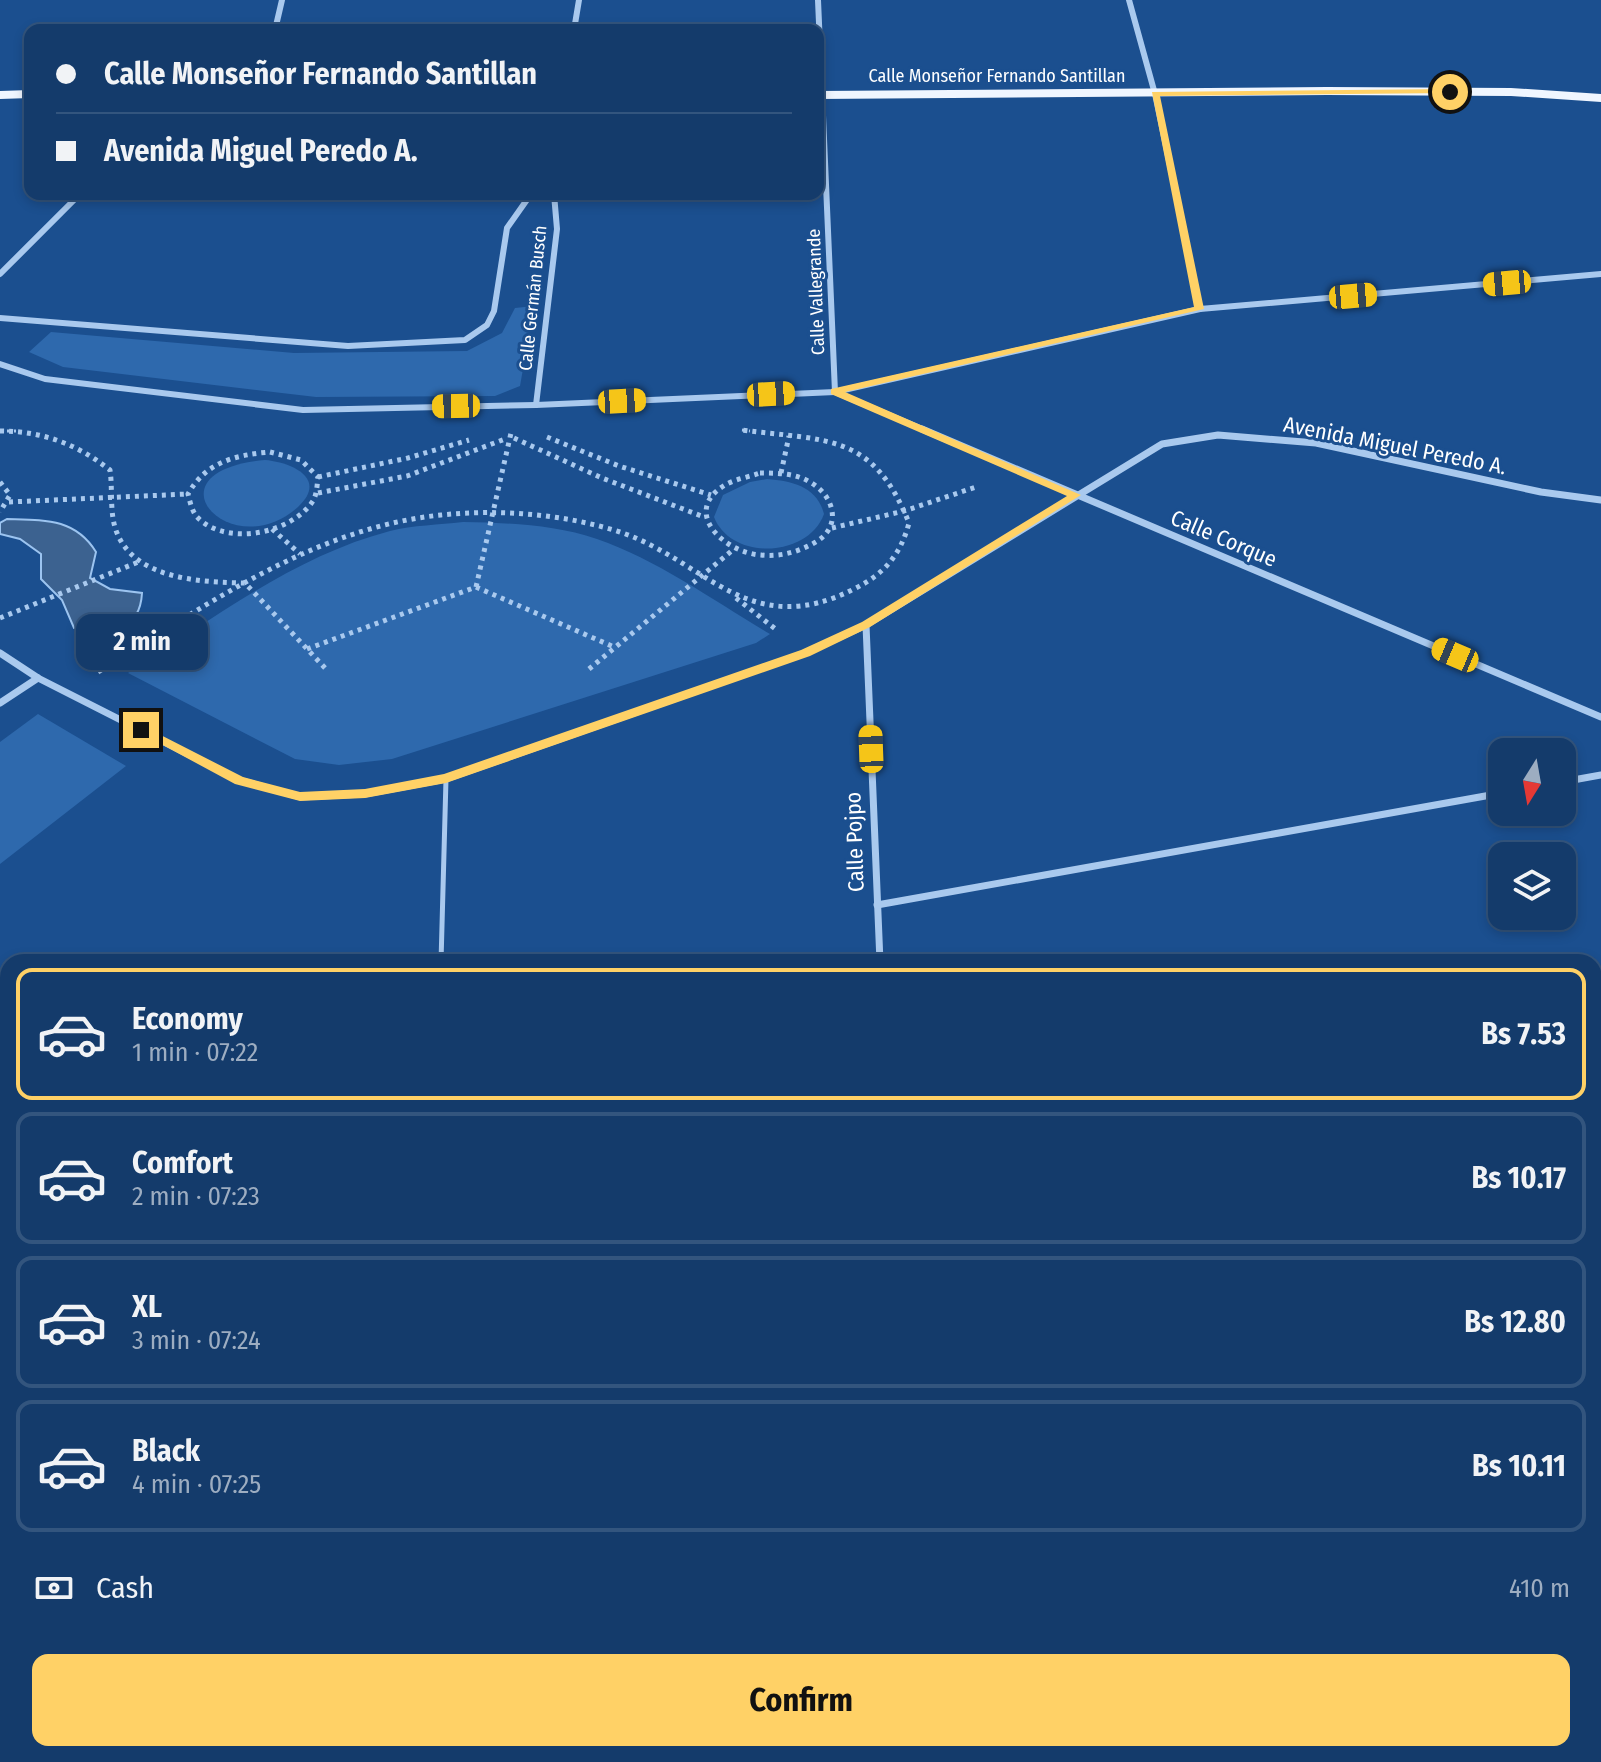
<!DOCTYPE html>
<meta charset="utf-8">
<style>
:root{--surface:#143b6b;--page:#214673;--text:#f1f3f6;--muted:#9dadc1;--line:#33557e;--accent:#ffd166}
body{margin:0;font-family:"Fira Sans Condensed",sans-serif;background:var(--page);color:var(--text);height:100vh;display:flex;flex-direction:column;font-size:30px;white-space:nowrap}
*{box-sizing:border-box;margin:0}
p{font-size:26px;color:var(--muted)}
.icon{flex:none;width:44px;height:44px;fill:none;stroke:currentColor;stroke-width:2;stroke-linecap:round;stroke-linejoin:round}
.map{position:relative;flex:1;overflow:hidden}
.side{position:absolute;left:0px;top:954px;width:1602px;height:808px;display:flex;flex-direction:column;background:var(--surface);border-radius:24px 24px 0 0;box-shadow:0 4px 12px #0003,0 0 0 2px var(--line)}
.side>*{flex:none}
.guide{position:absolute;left:24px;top:24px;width:800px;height:176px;border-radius:16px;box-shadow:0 4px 12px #0003,0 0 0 2px var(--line);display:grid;align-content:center;height:176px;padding:0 32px;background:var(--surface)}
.needle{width:52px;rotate:191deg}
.controls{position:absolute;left:1488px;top:738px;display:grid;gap:16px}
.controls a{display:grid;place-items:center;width:88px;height:88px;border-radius:16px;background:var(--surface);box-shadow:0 4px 12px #0003,0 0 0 2px var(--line);font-size:40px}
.end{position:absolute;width:36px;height:36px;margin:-18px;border:10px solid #ffd166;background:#111;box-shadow:0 0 0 4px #111}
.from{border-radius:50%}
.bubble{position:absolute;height:56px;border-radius:16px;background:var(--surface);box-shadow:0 4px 12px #0003,0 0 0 2px var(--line);font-size:26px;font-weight:700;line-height:56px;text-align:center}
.car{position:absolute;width:24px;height:48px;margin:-24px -12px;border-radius:10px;box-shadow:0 0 6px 2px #0007;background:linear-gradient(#f5c518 24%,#345 0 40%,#f5c518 0 76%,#345 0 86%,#f5c518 0)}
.guide b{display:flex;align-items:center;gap:28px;height:76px;font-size:30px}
.guide b+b{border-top:2px solid var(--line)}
.guide i{width:20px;height:20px;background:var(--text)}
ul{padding:14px 0 0;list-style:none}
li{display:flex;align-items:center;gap:24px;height:132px;margin:0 16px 12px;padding:0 16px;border:4px solid var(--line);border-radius:16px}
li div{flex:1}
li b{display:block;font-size:30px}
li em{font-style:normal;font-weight:700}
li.active{border-color:var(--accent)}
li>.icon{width:72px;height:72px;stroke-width:1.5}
.pay{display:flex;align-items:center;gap:20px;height:88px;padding:0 32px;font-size:30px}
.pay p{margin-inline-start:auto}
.primary-button{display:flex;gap:16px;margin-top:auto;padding:16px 32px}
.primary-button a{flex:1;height:92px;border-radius:16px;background:var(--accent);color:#111;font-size:32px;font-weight:700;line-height:92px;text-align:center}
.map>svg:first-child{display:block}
.green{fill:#2e69ad}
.water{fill:#3c6290;stroke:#9cc4f0;stroke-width:2}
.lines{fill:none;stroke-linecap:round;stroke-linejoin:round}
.path-far1{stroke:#a9c9ee;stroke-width:3;stroke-dasharray:3 4;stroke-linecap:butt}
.path{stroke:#a9c9ee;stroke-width:5;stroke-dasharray:4 5;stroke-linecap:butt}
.lane{stroke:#a9c9ee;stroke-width:5}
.street-far2{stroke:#a9c9ee;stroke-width:6}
.street-far1{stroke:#a9c9ee;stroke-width:7}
.street{stroke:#a9c9ee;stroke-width:10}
.primary{fill:#f0f6ff;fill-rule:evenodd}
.route{fill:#ffd166}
.labels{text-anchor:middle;stroke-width:6;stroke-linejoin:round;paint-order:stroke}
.far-street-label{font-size:18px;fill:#fff;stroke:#1b4f8f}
.street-label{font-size:22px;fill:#fff;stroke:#1b4f8f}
</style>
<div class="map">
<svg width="1601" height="1762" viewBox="0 0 1601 1762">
<rect width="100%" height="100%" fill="#1b4f8f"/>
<!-- green -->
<g class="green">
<polygon points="534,306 520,386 495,396 316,397 63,367 29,352 51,332 294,353 467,351 502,333 515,308"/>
<path d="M265 460C290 462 329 478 298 507 231 567 142 471 265 460Z"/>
<path d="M767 479C793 481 817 487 824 514 808 558 731 561 714 517L723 495 750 482Z"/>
<path d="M463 522C508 523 553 524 597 539 658 560 714 601 770 634L756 643 392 759 339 765 295 759 128 673C210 621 294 556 390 531 413 525 439 525 463 522Z"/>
<polygon points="38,714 126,766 0,864 0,742"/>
<polygon points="67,1754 400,1754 398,1762 66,1762"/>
</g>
<!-- water -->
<path class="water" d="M7 519C44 520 75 518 96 552L90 578 110 589 142 593C140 632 106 638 74 628L62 600 41 579V554L20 539 0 534V523Z"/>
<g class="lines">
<!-- path-far1 -->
<g class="path-far1">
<polyline points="742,430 750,431"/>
<polyline points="0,431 16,431"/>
</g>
<!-- path -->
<g class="path">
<path d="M0 431C42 431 77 444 110 470 113 490 109 514 117 533 136 580 202 582 245 583L325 668"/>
<polyline points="547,437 619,466 711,495"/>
<polyline points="514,438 602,478 704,517"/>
<path d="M270 452 301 460 318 477C317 485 317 494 313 501 291 534 226 547 197 517 192 511 190 502 188 494 206 462 235 455 270 452Z"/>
<path d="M760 473C776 473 794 473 808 481 834 494 844 527 814 543 798 552 780 557 761 555 725 553 680 512 725 485 735 479 749 477 760 473Z"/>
<polyline points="781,473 789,436"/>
<polyline points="318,477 408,458 469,440"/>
<polyline points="0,482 10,495 0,512"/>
<polyline points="318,493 407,476 505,439"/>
<polyline points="9,502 188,494"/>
<polyline points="832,528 904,511 976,487"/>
<polyline points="272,529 300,554"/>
<polyline points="476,587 511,433"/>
<polyline points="736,598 778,631"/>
<polyline points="0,618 141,561"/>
<polyline points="307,649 476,587 614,647"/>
<polyline points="589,669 734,549"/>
<path d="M98 672C205 606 313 528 441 515 500 509 564 514 620 532 706 561 749 642 854 589 884 574 900 556 909 523 873 433 828 441 742 430"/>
</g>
<!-- lane -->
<polyline class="lane" points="441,962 446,779"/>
<!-- street-far2 -->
<g class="street-far2">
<polyline points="818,0 835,392"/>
<polyline points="1129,0 1155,94 1200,309"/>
<polyline points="275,30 282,0"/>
<polyline points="574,30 579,0"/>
<polyline points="0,274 80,194"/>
<polyline points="0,318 348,346 465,340 487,325 494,311 507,228 531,194"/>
<polyline points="0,364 45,379 303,410 536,405 835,392 1200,309 1601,274"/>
<polyline points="835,392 927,431"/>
<polyline points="536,405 557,229 554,194"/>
</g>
<!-- street-far1 -->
<g class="street-far1">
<polyline points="922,429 1601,717"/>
<polyline points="866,625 880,962"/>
<polyline points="0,653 38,678 239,780 300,797 365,794 446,779 805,653 866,625 1162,444 1218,435 1316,443 1541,492 1601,500"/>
<polyline points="0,703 38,678"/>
<polyline points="1562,782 1601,775"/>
<polyline points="877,905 1502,793"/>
</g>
<!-- street -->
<g class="street">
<polyline points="1594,1141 1601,1140"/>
<polyline points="0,1565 8,1563"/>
<polyline points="900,1754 901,1762"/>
</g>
<!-- primary -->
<g class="primary">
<polygon points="1327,87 1511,88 1601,94 1601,102 1511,96 1327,95 818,99 818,91"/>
<polygon points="30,90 30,98 0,99 0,91"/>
</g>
</g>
<!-- route -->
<polygon class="route" points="1450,89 1453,93 1160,96 1204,309 845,392 1081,495 870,627 810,656 446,783 365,798 300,801 235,784 135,730 145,727 243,777 300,792 365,789 444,774 801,650 862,622 1067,496 831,394 831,389 1194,307 1152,92"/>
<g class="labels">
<!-- far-street labels -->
<g class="far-street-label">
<text x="997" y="82">Calle Monseñor Fernando Santillan</text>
<text transform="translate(816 292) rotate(-92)" y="6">Calle Vallegrande</text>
<text transform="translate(533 298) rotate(-84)" y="6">Calle Germán Busch</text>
</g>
<!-- street labels -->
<g class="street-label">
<text transform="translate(1395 445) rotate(11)" y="8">Avenida Miguel Peredo A.</text>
<text transform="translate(1224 538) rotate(23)" y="8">Calle Corque</text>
<text transform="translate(854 842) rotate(-92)" y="8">Calle Pojpo</text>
</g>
</g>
</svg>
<div class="controls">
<a><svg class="needle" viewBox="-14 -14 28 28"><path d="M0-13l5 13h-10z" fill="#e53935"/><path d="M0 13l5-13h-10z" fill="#9dadc1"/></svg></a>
<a><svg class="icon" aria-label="layers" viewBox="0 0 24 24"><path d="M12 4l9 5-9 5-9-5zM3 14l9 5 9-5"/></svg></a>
</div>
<i class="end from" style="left:1450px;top:92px"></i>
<i class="end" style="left:141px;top:730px"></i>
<div class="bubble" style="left:76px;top:614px;width:132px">2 min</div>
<i class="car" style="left:1507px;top:283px;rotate:265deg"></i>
<i class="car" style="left:1353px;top:296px;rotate:85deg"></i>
<i class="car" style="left:771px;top:394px;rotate:87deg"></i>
<i class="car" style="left:622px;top:401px;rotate:87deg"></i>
<i class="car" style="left:456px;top:406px;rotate:269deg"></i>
<i class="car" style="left:1455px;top:655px;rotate:293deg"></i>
<i class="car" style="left:871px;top:749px;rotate:358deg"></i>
<div class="guide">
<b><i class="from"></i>Calle Monseñor Fernando Santillan</b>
<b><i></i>Avenida Miguel Peredo A.</b>
</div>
<section class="side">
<ul>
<li class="active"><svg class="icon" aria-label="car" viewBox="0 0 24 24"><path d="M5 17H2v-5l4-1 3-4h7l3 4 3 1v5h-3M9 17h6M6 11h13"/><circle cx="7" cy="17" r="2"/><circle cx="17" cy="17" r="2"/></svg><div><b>Economy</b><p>1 min · 07:22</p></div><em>Bs 7.53</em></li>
<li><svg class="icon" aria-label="car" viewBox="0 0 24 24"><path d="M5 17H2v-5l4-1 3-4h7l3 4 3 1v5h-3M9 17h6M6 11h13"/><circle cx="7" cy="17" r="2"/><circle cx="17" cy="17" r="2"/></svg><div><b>Comfort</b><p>2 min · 07:23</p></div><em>Bs 10.17</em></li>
<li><svg class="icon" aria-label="car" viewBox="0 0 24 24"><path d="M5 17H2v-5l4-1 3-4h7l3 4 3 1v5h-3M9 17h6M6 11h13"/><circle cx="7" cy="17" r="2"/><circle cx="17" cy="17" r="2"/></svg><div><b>XL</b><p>3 min · 07:24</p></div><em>Bs 12.80</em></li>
<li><svg class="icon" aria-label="car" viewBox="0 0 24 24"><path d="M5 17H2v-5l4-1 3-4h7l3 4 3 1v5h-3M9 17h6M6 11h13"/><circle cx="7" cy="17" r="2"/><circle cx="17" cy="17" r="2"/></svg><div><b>Black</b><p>4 min · 07:25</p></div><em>Bs 10.11</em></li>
</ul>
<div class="pay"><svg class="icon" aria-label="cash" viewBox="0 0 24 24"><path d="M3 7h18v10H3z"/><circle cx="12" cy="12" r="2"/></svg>Cash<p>410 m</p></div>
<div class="primary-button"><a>Confirm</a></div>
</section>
</div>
